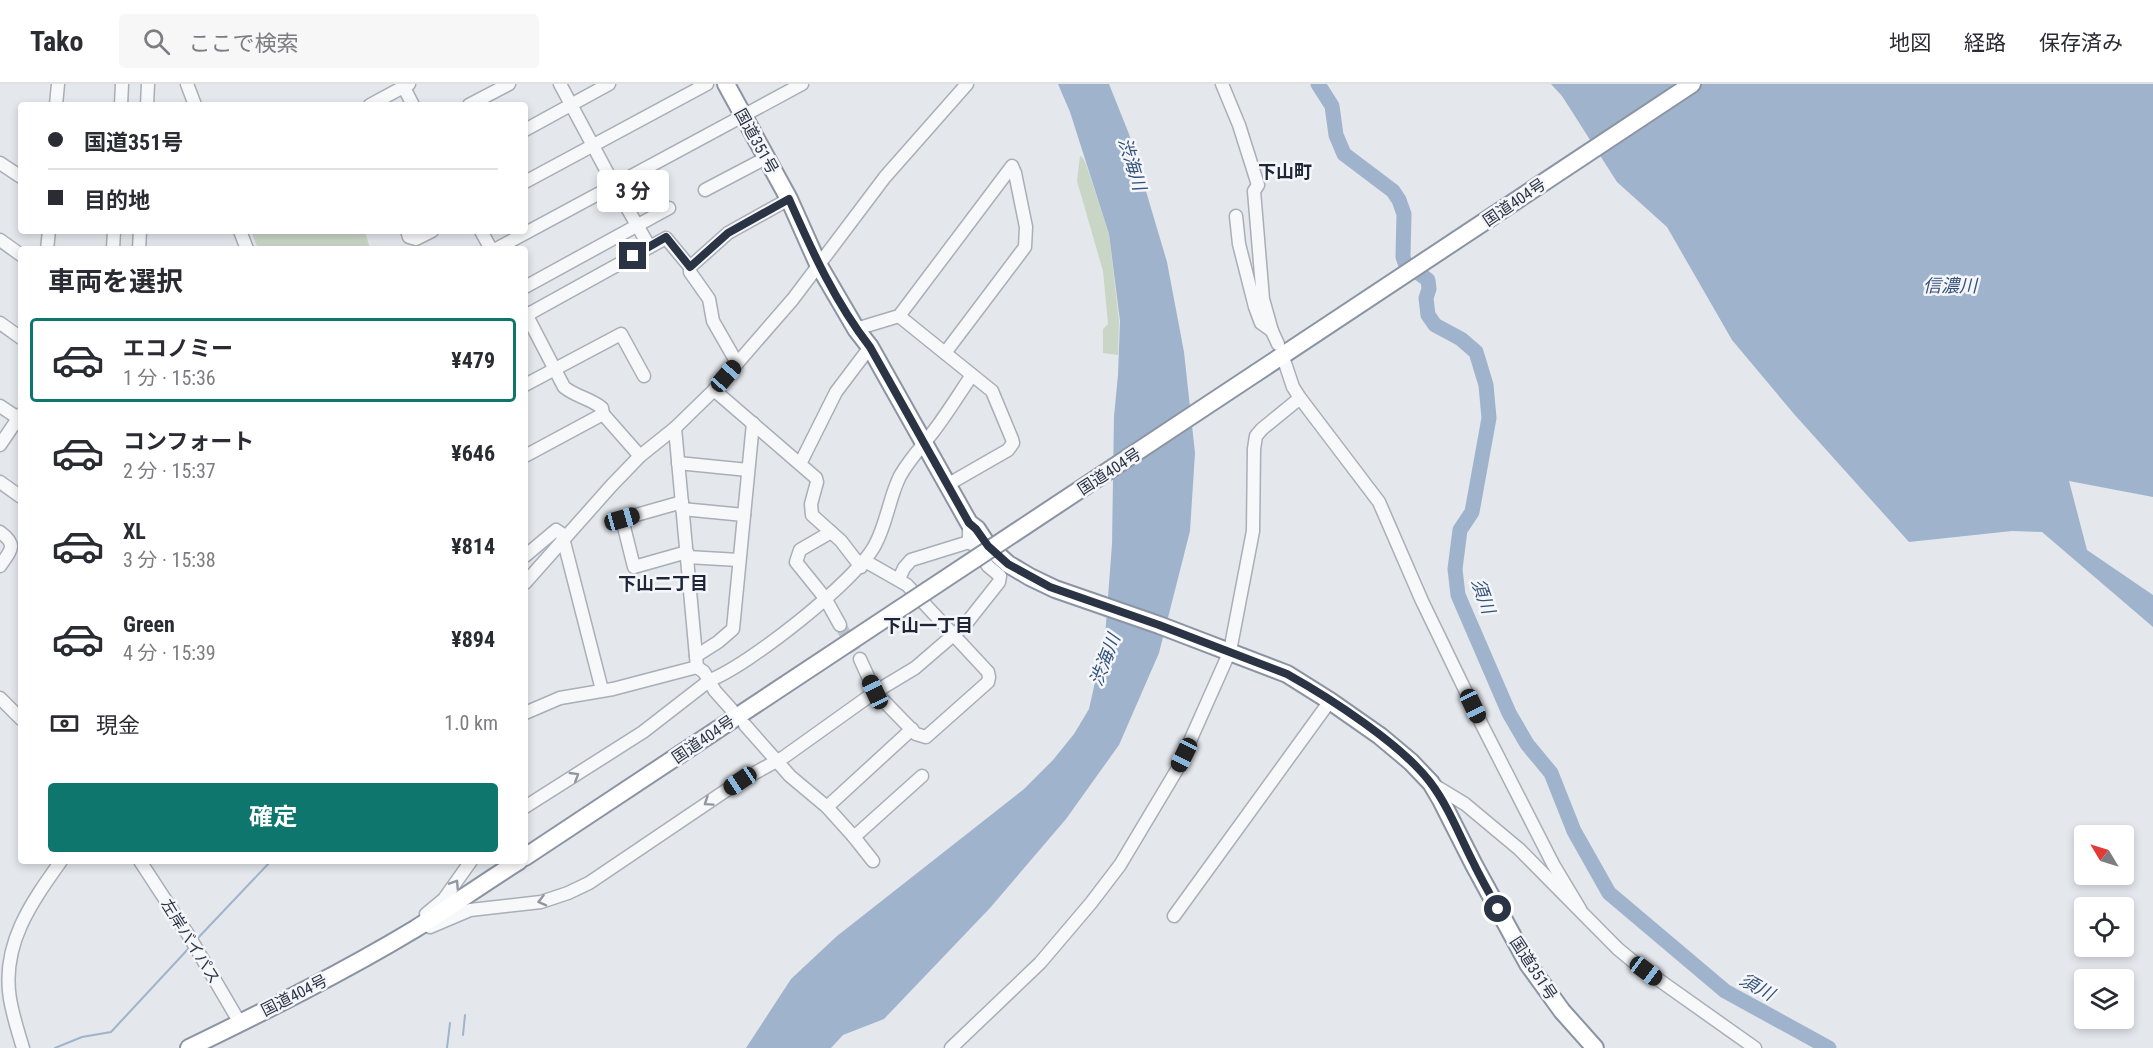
<!DOCTYPE html>
<html lang="ja">
<meta charset="utf-8">
<style>
:root{--surface:#fff;--page:#f7f7f7;--text:#2b2b33;--muted:#7c7c81;--line:#e1e1e2;--accent:#0f766e}
body{margin:0;font-family:"Roboto Condensed","Noto Sans JP",sans-serif;background:var(--page);color:var(--text);height:100vh;display:flex;flex-direction:column;font-size:22px;white-space:nowrap}
*{box-sizing:border-box;margin:0}
p{font-size:20px;color:var(--muted)}
.icon{flex:none;width:33px;height:33px;fill:none;stroke:currentColor;stroke-width:2;stroke-linecap:round;stroke-linejoin:round}
.map{position:relative;flex:1;overflow:hidden}
.drawer{position:absolute;left:18px;top:162px;width:510px;height:618px;display:flex;flex-direction:column;background:var(--surface);border-radius:6px;box-shadow:0 3px 9px #0003}
.drawer>*{flex:none}
.hud{position:absolute;left:18px;top:18px;width:510px;height:132px;border-radius:6px;box-shadow:0 3px 9px #0003;display:grid;align-content:center;height:132px;padding:0 30px;background:var(--surface)}
.needle{width:39px;rotate:308deg}
.controls{position:absolute;left:2074px;top:741px;display:grid;gap:12px}
.controls a{display:grid;place-items:center;width:60px;height:60px;border-radius:6px;background:var(--surface);box-shadow:0 3px 9px #0003;font-size:30px}
.end{position:absolute;width:27px;height:27px;margin:-14px;border:8px solid #2b3445;background:#fff;box-shadow:0 0 0 3px #fff}
.from{border-radius:50%}
.bubble{position:absolute;height:42px;border-radius:6px;background:var(--surface);box-shadow:0 3px 9px #0003;font-size:20px;font-weight:700;line-height:42px;text-align:center}
.car{position:absolute;width:18px;height:36px;margin:-18px -9px;border-radius:8px;box-shadow:0 0 4px 2px #0007;background:linear-gradient(#222 24%,#8ab4d8 0 40%,#222 0 76%,#8ab4d8 0 86%,#222 0)}
.hud b{display:flex;align-items:center;gap:21px;height:57px;font-size:22px}
.hud b+b{border-top:2px solid var(--line)}
.hud i{width:15px;height:15px;background:var(--text)}
ul{padding:0;list-style:none}
li{display:flex;align-items:center;gap:18px;height:84px;margin:0 12px 9px;padding:0 18px;border:3px solid transparent;border-radius:6px}
li div{flex:1}
li b{display:block;font-size:22px}
li em{font-style:normal;font-weight:700}
li.on{border-color:var(--accent)}
li>.icon{width:54px;height:54px;stroke-width:1.5}
h2{padding:0 30px;font-size:27px;line-height:72px}
.pay{display:flex;align-items:center;gap:15px;height:66px;padding:0 30px;font-size:22px}
.pay p{margin-inline-start:auto}
.action{display:flex;gap:12px;margin-top:auto;padding:12px 30px}
.action a{flex:1;height:69px;border-radius:6px;background:var(--accent);color:#fff;font-size:24px;font-weight:700;line-height:69px;text-align:center}
header{display:flex;align-items:center;gap:36px;box-sizing:border-box;height:84px;padding:0 30px;background:var(--surface);border-bottom:2px solid var(--line)}
header strong{font-size:28px}
nav{display:flex;gap:33px;margin-inline-start:auto;font-size:21px}
.search{width:420px;height:54px;background:var(--page);display:flex;align-items:center;gap:15px;box-sizing:border-box;padding:0 21px;border-radius:6px;color:var(--muted);font-size:22px}
.map>svg:first-child{display:block}
.green{fill:#c9d6c5}
.water{fill:#9fb4cc}
.lines{fill:none;stroke-linecap:round;stroke-linejoin:round}
.stream{stroke:#9fb4cc;stroke-width:2}
.river{stroke:#9fb4cc;stroke-width:15}
.minor-tunnel{stroke:#bfc3cb;stroke-width:12;stroke-dasharray:12 6;stroke-linecap:butt}
.minor-casing{stroke:#a9aeb7;stroke-width:15}
.highway-casing{stroke:#8b94a3;stroke-width:20}
.minor{stroke:#f7f8fa;stroke-width:12}
.highway{stroke:#fff;stroke-width:16}
.highway-bridge-casing{stroke:#8b94a3;stroke-width:20;stroke-linecap:butt}
.highway-bridge{stroke:#fff;stroke-width:16}
.oneway{stroke:#9196a0}
.route{stroke:#2b3445;stroke-width:8}
.labels{text-anchor:middle;stroke-width:5;stroke-linejoin:round;paint-order:stroke}
.street-label{font-size:16px;fill:#2b3445;stroke:#f4f6f9}
.water-label{font-size:18px;font-style:italic;fill:#34527a;stroke:#f4f6f9}
.neighbourhood-label{font-size:18px;font-weight:bold;fill:#1d2536;stroke:#f4f6f9}
</style>
<header>
<strong>Tako</strong>
<div class="search"><svg class="icon" aria-label="search" viewBox="0 0 24 24"><circle cx="10" cy="10" r="6"/><path d="M15 15l6 6"/></svg>ここで検索</div>
<nav><a>地図</a><a>経路</a><a>保存済み</a></nav>
</header>
<div class="map">
<svg width="2153" height="964" viewBox="0 0 2153 964">
<rect width="100%" height="100%" fill="#e4e7ec"/>
<!-- green -->
<g class="green">
<polygon points="1080,72 1083,74 1086,80 1109,150 1119,237 1118,271 1103,269 1103,245 1108,240 1103,187 1077,97"/>
<polygon points="251,147 365,147 370,165 258,165"/>
</g>
<!-- water -->
<g class="water">
<polygon points="1058,0 1109,0 1129,50 1167,178 1184,268 1195,369 1190,447 1159,569 1119,661 1066,735 990,824 884,935 843,951 831,964 746,964 791,895 837,852 1024,705 1053,676 1074,650 1089,625 1105,553 1112,460 1114,332 1118,291 1120,237 1109,150 1070,28"/>
<polygon points="1551,0 2153,0 2153,413 2069,397 2087,466 2153,511 2153,543 2042,448 2012,447 1909,458 1794,330 1732,256 1667,143 1617,98 1562,12"/>
</g>
<g class="lines">
<!-- stream -->
<g class="stream">
<polyline points="197,855 271,777"/>
<polyline points="463,951 465,931"/>
<polyline points="55,964 82,953 111,948 189,864"/>
<polyline points="447,964 450,939"/>
</g>
<!-- river -->
<polyline class="river" points="1318,0 1332,22 1336,51 1344,70 1393,107 1399,116 1404,130 1403,173 1405,179 1428,196 1429,205 1426,214 1428,231 1435,241 1461,255 1476,268 1486,301 1489,334 1472,428 1460,446 1455,485 1458,511 1509,629 1527,660 1551,689 1574,747 1609,809 1725,907 1829,964"/>
<!-- minor-tunnel -->
<polyline class="minor-tunnel" points="840,541 860,575"/>
<!-- minor casing -->
<g class="minor-casing">
<g id="minor">
<polyline points="187,0 195,21"/>
<polyline points="402,0 413,21"/>
<polyline points="560,0 614,101 649,162"/>
<polyline points="1222,0 1239,41 1258,101 1254,107 1263,215 1272,247"/>
<polyline points="56,21 58,0"/>
<polyline points="121,21 122,0"/>
<polyline points="147,21 148,0"/>
<polyline points="370,21 409,0"/>
<polyline points="469,21 509,0"/>
<polyline points="525,46 609,0"/>
<polyline points="0,79 21,93"/>
<polyline points="525,98 707,0"/>
<polyline points="705,106 766,74"/>
<polyline points="1236,132 1239,160 1255,223 1261,239 1272,247 1278,260"/>
<polyline points="240,147 247,165"/>
<polyline points="407,147 409,153 416,155 432,147"/>
<polyline points="481,147 491,165"/>
<polyline points="0,156 21,171"/>
<polyline points="47,165 49,147"/>
<polyline points="113,165 114,147"/>
<polyline points="139,165 140,147"/>
<polyline points="496,165 802,0"/>
<polyline points="690,183 728,149 789,115"/>
<polyline points="525,203 669,124"/>
<path d="M525 228 564 303C576 313 590 314 602 324L603 330 640 372"/>
<polyline points="525,232 666,154 690,183 690,188 709,215 713,237 737,279"/>
<polyline points="899,232 992,307 1012,355 1013,359 1008,366 947,401"/>
<polyline points="0,239 21,254"/>
<polyline points="856,245 899,232 1012,82 1015,89 1026,143 1025,163 945,269"/>
<polyline points="1285,279 1293,303 1300,314 1379,418 1422,517 1482,641 1553,780 1580,825"/>
<polyline points="525,301 621,250 644,292"/>
<polyline points="714,306 816,394 817,398 811,420 812,431 841,457 861,483"/>
<polyline points="0,322 21,336"/>
<polyline points="675,344 697,583"/>
<polyline points="0,361 21,330"/>
<polyline points="525,372 603,330"/>
<polyline points="678,379 748,386"/>
<polyline points="800,380 836,308 870,263"/>
<polyline points="0,398 21,413"/>
<polyline points="682,418 622,435 634,483 687,468"/>
<polyline points="682,425 744,431"/>
<path d="M0 448C18 461 11 466 0 482"/>
<polyline points="831,448 800,466 796,478 825,514 840,541"/>
<polyline points="525,472 556,446 562,450 602,606"/>
<polyline points="687,473 739,476"/>
<polyline points="899,495 904,484 911,476 969,458"/>
<polyline points="525,499 612,401 640,372 675,344 714,306 793,215 885,93 967,0"/>
<polyline points="696,572 718,558 733,545 753,339"/>
<polyline points="860,575 875,608 916,650 926,653 988,598 989,593 988,588 907,501 865,477"/>
<polyline points="0,614 21,635"/>
<polyline points="525,629 560,614 613,605 697,583 704,588 715,607 732,626"/>
<polyline points="745,641 790,692 827,723 854,753 922,692"/>
<polyline points="1432,700 1465,720 1519,765 1618,865 1635,879 1755,964"/>
<path d="M525 723 643 648 710 596C749 581 856 497 875 461 887 439 889 414 900 392 909 376 922 362 933 348 947 330 959 310 972 291"/>
<polyline points="827,723 912,645"/>
<polyline points="854,753 873,777"/>
<polyline points="140,777 189,852 240,939"/>
<polyline points="426,830 444,815 471,777"/>
<polyline points="1174,832 1330,617"/>
<polyline points="430,843 470,826 541,818 568,809 589,799 740,697 784,673 875,608 915,584 965,541 999,498 1000,492 988,482 975,462 969,458 969,439"/>
<path d="M23 964C18 948 13 932 10 915 1 861 31 819 61 777"/>
<polyline points="951,964 1040,879 1091,819 1120,781 1178,684 1230,567 1253,447 1254,365 1256,352 1262,345 1300,314"/>
</g>
</g>
<!-- highway casing -->
<g class="highway-casing">
<g id="highway">
<polyline points="726,0 789,115 818,180 856,245 870,263 969,439 977,445 988,462 1008,480 1030,493 1055,505 1159,541 1287,590 1330,617 1380,652 1411,678 1431,699 1441,716 1474,781 1528,880 1562,927 1595,964"/>
<polyline points="1256,289 1692,0"/>
<polyline points="525,773 898,526"/>
<path d="M189 964C265 927 342 889 415 845 450 823 484 799 519 777"/>
</g>
</g>
<!-- minor -->
<use href="#minor" class="minor"/>
<!-- highway -->
<use href="#highway" class="highway"/>
<!-- highway-bridge casing -->
<g class="highway-bridge-casing">
<polyline id="highway-bridge" points="898,526 1256,289"/>
</g>
<!-- highway-bridge -->
<use href="#highway-bridge" class="highway-bridge"/>
</g>
<!-- one-way arrows -->
<defs><path id="oneway-chevron" d="M-2-3.5L2.5 0L-2 3.5" fill="none" stroke-width="1.6" stroke-linecap="round" stroke-linejoin="round" transform="scale(1.5)"/></defs>
<g class="oneway">
<use href="#oneway-chevron" transform="translate(575 692) rotate(-31)"/>
<use href="#oneway-chevron" transform="translate(708 718) rotate(146)"/>
<use href="#oneway-chevron" transform="translate(455 800) rotate(-57)"/>
<use href="#oneway-chevron" transform="translate(542 817) rotate(166)"/>
</g>
<g class="lines">
<!-- route -->
<path class="route" d="M633 172 666 153 690 183 728 149 789 115C812 167 835 218 870 263L969 439 976 445 988 462 1008 480 1050 503 1159 541 1287 590C1330 614 1401 660 1430 698 1449 723 1460 753 1474 780 1481 795 1490 810 1498 825"/>
</g>
<g class="labels">
<!-- street labels -->
<g class="street-label">
<text transform="translate(757 57) rotate(61)" y="6">国道351号</text>
<text transform="translate(1514 118) rotate(-34)" y="6">国道404号</text>
<text transform="translate(1109 387) rotate(-33)" y="6">国道404号</text>
<text transform="translate(703 655) rotate(-34)" y="6">国道404号</text>
<text transform="translate(191 857) rotate(58)" y="6">左岸バイパス</text>
<text transform="translate(1534 884) rotate(57)" y="6">国道351号</text>
<text transform="translate(294 911) rotate(-27)" y="6">国道404号</text>
</g>
<!-- water labels -->
<g class="water-label">
<text transform="translate(1132 80) rotate(73)" y="6">渋海川</text>
<text x="1950" y="208">信濃川</text>
<text transform="translate(1483 512) rotate(70)" y="6">須川</text>
<text transform="translate(1105 576) rotate(-69)" y="6">渋海川</text>
<text transform="translate(1757 903) rotate(29)" y="6">須川</text>
</g>
<!-- neighbourhood labels -->
<g class="neighbourhood-label">
<text x="1285" y="94">下山町</text>
<text x="663" y="506">下山二丁目</text>
<text x="928" y="548">下山一丁目</text>
</g>
</g>
</svg>
<div class="controls">
<a><svg class="needle" viewBox="-14 -14 28 28"><path d="M0-13l5 13h-10z" fill="#e53935"/><path d="M0 13l5-13h-10z" fill="#7c7c81"/></svg></a>
<a><svg class="icon" aria-label="locate" viewBox="0 0 24 24"><circle cx="12" cy="12" r="6"/><path d="M12 2v4M12 18v4M2 12h4M18 12h4"/></svg></a>
<a><svg class="icon" aria-label="layers" viewBox="0 0 24 24"><path d="M12 4l9 5-9 5-9-5zM3 14l9 5 9-5"/></svg></a>
</div>
<i class="end from" style="left:1498px;top:825px"></i>
<i class="end" style="left:633px;top:172px"></i>
<div class="bubble" style="left:597px;top:86px;width:72px">3 分</div>
<i class="car" style="left:726px;top:292px;rotate:41deg"></i>
<i class="car" style="left:622px;top:435px;rotate:74deg"></i>
<i class="car" style="left:875px;top:608px;rotate:335deg"></i>
<i class="car" style="left:1473px;top:622px;rotate:155deg"></i>
<i class="car" style="left:1184px;top:671px;rotate:206deg"></i>
<i class="car" style="left:740px;top:697px;rotate:236deg"></i>
<i class="car" style="left:1646px;top:887px;rotate:127deg"></i>
<div class="hud">
<b><i class="from"></i>国道351号</b>
<b><i></i>目的地</b>
</div>
<section class="drawer">
<h2>車両を選択</h2>
<ul>
<li class="on"><svg class="icon" aria-label="car" viewBox="0 0 24 24"><path d="M5 17H2v-5l4-1 3-4h7l3 4 3 1v5h-3M9 17h6M6 11h13"/><circle cx="7" cy="17" r="2"/><circle cx="17" cy="17" r="2"/></svg><div><b>エコノミー</b><p>1 分 · 15:36</p></div><em>¥479</em></li>
<li><svg class="icon" aria-label="car" viewBox="0 0 24 24"><path d="M5 17H2v-5l4-1 3-4h7l3 4 3 1v5h-3M9 17h6M6 11h13"/><circle cx="7" cy="17" r="2"/><circle cx="17" cy="17" r="2"/></svg><div><b>コンフォート</b><p>2 分 · 15:37</p></div><em>¥646</em></li>
<li><svg class="icon" aria-label="car" viewBox="0 0 24 24"><path d="M5 17H2v-5l4-1 3-4h7l3 4 3 1v5h-3M9 17h6M6 11h13"/><circle cx="7" cy="17" r="2"/><circle cx="17" cy="17" r="2"/></svg><div><b>XL</b><p>3 分 · 15:38</p></div><em>¥814</em></li>
<li><svg class="icon" aria-label="car" viewBox="0 0 24 24"><path d="M5 17H2v-5l4-1 3-4h7l3 4 3 1v5h-3M9 17h6M6 11h13"/><circle cx="7" cy="17" r="2"/><circle cx="17" cy="17" r="2"/></svg><div><b>Green</b><p>4 分 · 15:39</p></div><em>¥894</em></li>
</ul>
<div class="pay"><svg class="icon" aria-label="cash" viewBox="0 0 24 24"><path d="M3 7h18v10H3z"/><circle cx="12" cy="12" r="2"/></svg>現金<p>1.0 km</p></div>
<div class="action"><a>確定</a></div>
</section>
</div>
